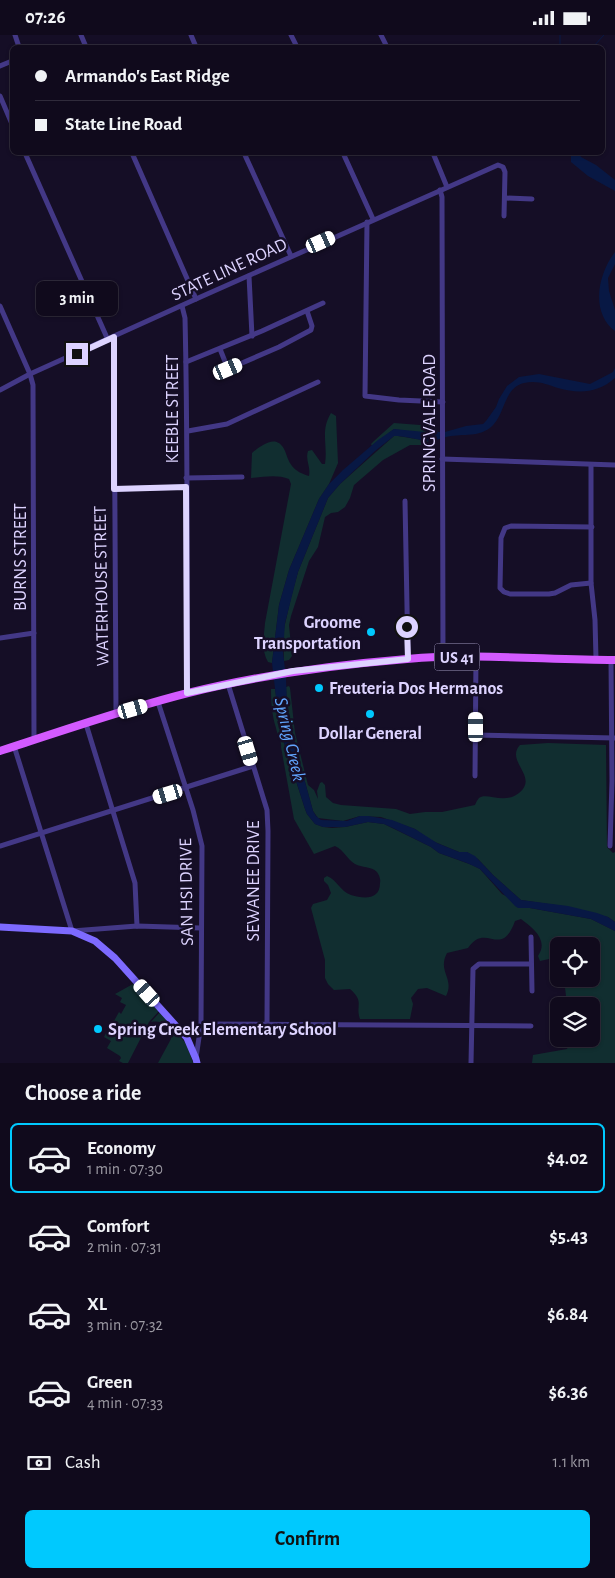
<!DOCTYPE html>
<meta charset="utf-8">
<style>
:root{--surface:#100a1c;--page:#191325;--text:#f1f3f6;--muted:#9c9aa3;--line:#302b3b;--accent:#00c9fe}
body{margin:0;font-family:"Alegreya Sans",sans-serif;background:var(--page);color:var(--text);height:100vh;display:flex;flex-direction:column;font-size:19px;white-space:nowrap}
*{box-sizing:border-box;margin:0}
p{font-size:16px;color:var(--muted)}
.icon{flex:none;width:28px;height:28px;fill:none;stroke:currentColor;stroke-width:2;stroke-linecap:round;stroke-linejoin:round}
.map{position:relative;height:1028px;overflow:hidden}
.side{display:flex;flex-direction:column;background:var(--surface);flex:1}
.side>*{flex:none}
.top-card{position:absolute;left:10px;top:10px;width:595px;height:110px;border-radius:8px;box-shadow:0 1px 4px #0004,0 0 0 1px var(--line);display:grid;align-content:center;height:110px;padding:0 25px;background:var(--surface)}
.controls{position:absolute;left:550px;top:902px;display:grid;gap:10px}
.controls a{display:grid;place-items:center;width:50px;height:50px;border-radius:8px;background:var(--surface);box-shadow:0 1px 4px #0004,0 0 0 1px var(--line);font-size:25px}
.end{position:absolute;width:22px;height:22px;margin:-11px;border:6px solid #ddd3ff;background:#111;box-shadow:0 0 0 2px #111}
.from{border-radius:50%}
.bubble{position:absolute;height:35px;border-radius:8px;background:var(--surface);box-shadow:0 1px 4px #0004,0 0 0 1px var(--line);font-size:16px;font-weight:600;line-height:35px;text-align:center}
.car{position:absolute;width:15px;height:30px;margin:-15px -8px;border-radius:6px;box-shadow:0 0 4px 1px #0007;background:linear-gradient(#fff 24%,#345 0 40%,#fff 0 76%,#345 0 86%,#fff 0)}
.top-card b{display:flex;align-items:center;gap:18px;height:48px;font-size:19px}
.top-card b+b{border-top:1px solid var(--line)}
.top-card i{width:12px;height:12px;background:var(--text)}
ul{padding:0;list-style:none}
li{display:flex;align-items:center;gap:15px;height:70px;margin:0 10px 8px;padding:0 15px;border:2px solid transparent;border-radius:8px}
li div{flex:1}
li b{display:block;font-size:19px}
li em{font-style:normal;font-weight:600}
li.on{border-color:var(--accent)}
li>.icon{width:45px;height:45px;stroke-width:1.5}
h2{padding:0 25px;font-size:22px;line-height:60px}
.pay{display:flex;align-items:center;gap:12px;height:55px;padding:0 25px;font-size:19px}
.pay p{margin-inline-start:auto}
.button{display:flex;gap:10px;margin-top:auto;padding:10px 25px}
.button a{flex:1;height:58px;border-radius:8px;background:var(--accent);color:#111;font-size:20px;font-weight:600;line-height:58px;text-align:center}
.status{display:flex;justify-content:space-between;align-items:center;height:35px;padding:0 25px;background:var(--surface);direction:ltr}
.status svg{height:14px;fill:currentColor}
.map>svg:first-child{display:block}
.green{fill:#112e30}
.water{fill:#081844}
.lines{fill:none;stroke-linecap:round;stroke-linejoin:round}
.stream{stroke:#081844;stroke-width:1}
.street{stroke:#433886;stroke-width:5}
.secondary{stroke:#7d6aff;stroke-width:7}
.primary{stroke:#d35aff;stroke-width:8}
.route{stroke:#ddd3ff;stroke-width:6}
.poi-dot{fill:#00c9fe;stroke:#150e26;stroke-width:2}
.labels{text-anchor:middle;stroke-width:5;stroke-linejoin:round;paint-order:stroke}
.shield{fill:#150e26;stroke:#a198be;stroke-width:1}
.shield-label{font-size:16px;font-weight:bold;fill:#ddd3ff}
.street-label{font-size:18px;fill:#ddd3ff;stroke:#150e26}
.poi-label{font-size:18px;font-weight:bold;fill:#ddd3ff;stroke:#150e26;text-anchor:start}
.water-label{font-size:19px;font-style:italic;fill:#61a5ff;stroke:#150e26}
</style>
<div class="status"><b>07:26</b><svg viewBox="0 0 49 12"><path d="M0 12V9h3v3zM5 12V6h3v6zM10 12V3h3v9zM15 12V0h3v12zM26 1h20v11H26zM47 4h2v5h-2z"/></svg></div>
<div class="map">
<svg width="615" height="1028" viewBox="0 0 615 1028">
<rect width="100%" height="100%" fill="#150e26"/>
<!-- green -->
<g class="green">
<path d="M331 378 336 381 338 428 329 449 319 464 289 535 279 570 272 628 268 627C261 615 264 601 265 588L291 449 289 444C277 439 263 442 251 443L252 418C262 410 277 398 285 416 287 421 288 426 292 431 296 436 302 439 309 441 311 432 305 425 308 416L312 415 322 429H325C328 410 320 396 331 378Z"/>
<polygon points="394,388 433,391 436,392 438,397 413,397 394,394 372,411 371,409 374,406"/>
<polygon points="394,401 398,401 429,406 421,410 410,410 383,425 354,450 350,463 345,472 338,477 331,478 325,482 318,512 309,526 291,581 289,590 292,621 289,625 284,626 283,598 291,563 298,537 328,463 340,449"/>
<path d="M289 651 290 653 295 698 308 750 314 755 318 764 317 756 320 748 322 747 325 750 326 762 333 768 341 770 396 774 410 779 425 777H442L475 770C476 768 477 765 479 763 487 756 507 773 523 754 534 739 506 725 520 710L548 708 606 710 607 812 613 818 615 817V887L608 882 555 870 521 865 493 840 478 824 467 817H459L430 805 415 794 381 782 360 781 343 786 318 783 313 776 296 714 287 673 286 652Z"/>
<path d="M271 654H275L282 701 287 718 305 774 307 779 315 789 323 792 332 793 345 792 368 787 384 789 431 812 439 818 472 830 480 834 502 859 530 873 591 884 615 896V1028H532L533 1020 567 1014 571 1004H591V971H564L566 961 564 944H591V911H559V924L554 921 549 924 540 926 538 921C549 905 533 893 521 884L515 886C501 925 486 886 468 913L447 918C437 937 455 943 446 961L427 953 418 954 411 963 413 969 410 984H360C355 970 365 967 350 954L334 955 328 949 325 943V925L311 873 313 869 327 865 331 858 328 850 324 846V843L327 841C337 845 340 856 351 860 364 864 380 865 380 848 381 844 379 840 377 837 371 831 362 833 355 829 347 824 344 815 335 811L314 819 294 784 281 712C282 705 277 700 276 693 272 681 271 666 271 654Z"/>
<polygon points="133,949 135,949 159,976 149,987 128,1028 123,1028 119,1026 121,1023 120,1021 107,1013 111,1006 104,1002 113,985 114,986 119,977 121,979 126,970 120,967 122,963 115,959"/>
<path d="M160 977 187 1010 193 1028H158L171 1004V1002H168C171 990 162 985 151 987Z"/>
</g>
<!-- water -->
<g class="water">
<polygon points="571,118 579,118 581,122 596,130 615,145 615,156 588,141 571,127"/>
<path d="M615 217V229L608 243 609 256 615 275V296C590 277 598 239 615 217Z"/>
<path d="M615 333V343C598 358 579 359 558 353 546 349 537 345 524 348 505 352 505 377 494 389 483 402 466 399 451 401 443 402 436 406 429 406 419 405 408 402 398 401H394L375 416 340 449 328 463 298 537 285 588 283 617 286 643 287 673 296 714 313 776 316 781 321 785 347 786 360 781H368L392 785 415 794 437 808 459 817H467L475 821 493 840 521 865 568 871 597 878 608 882 615 887V896L591 884 530 873H518L515 871 480 834 467 828 439 818 431 812 395 794 384 789 368 787 345 792H323L315 789 307 779 305 774 282 701 276 662 272 628 279 570 289 535 319 464 329 449 343 435 378 405 394 394 425 397H445L466 391 483 389 486 386 496 372 499 364 507 351 519 342 539 339 590 349 613 337Z"/>
</g>
<g class="lines">
<!-- stream -->
<g class="stream">
<polyline points="560,12 560,0"/>
<polyline points="593,12 604,0"/>
</g>
<!-- street -->
<g class="street">
<polyline points="15,0 19,12"/>
<polyline points="81,0 86,12"/>
<polyline points="191,0 196,12"/>
<polyline points="291,0 297,12"/>
<polyline points="381,0 387,12"/>
<polyline points="0,31 12,26"/>
<polyline points="0,61 12,89"/>
<polyline points="25,118 108,305"/>
<polyline points="132,118 196,264"/>
<polyline points="244,118 291,221"/>
<polyline points="343,118 373,184"/>
<polyline points="433,118 447,152"/>
<polyline points="440,155 442,162 443,622"/>
<polyline points="505,163 532,164"/>
<polyline points="367,187 365,361 399,365 443,367"/>
<polyline points="249,241 252,301"/>
<polyline points="0,271 30,339 33,350 34,704"/>
<path d="M182 271 185 283C188 408 187 533 187 658"/>
<polyline points="114,302 116,679"/>
<polyline points="220,314 228,334 279,312 311,295 312,291 307,276"/>
<polyline points="186,327 262,296 323,268"/>
<polyline points="0,355 30,339 196,264 498,130 503,132 505,137 504,181"/>
<polyline points="188,396 227,389 318,347"/>
<polyline points="442,424 615,430"/>
<polyline points="591,430 591,548 595,585 596,624"/>
<polyline points="186,443 242,442"/>
<polyline points="114,454 186,452"/>
<polyline points="405,466 408,624"/>
<polyline points="591,548 571,550 555,558 549,559 510,559 504,557 500,553 501,503 505,493 511,491 592,492"/>
<polyline points="0,603 34,598"/>
<polyline points="228,649 267,775 268,796 267,989"/>
<polyline points="158,667 193,775 202,811 201,989 196,1023"/>
<polyline points="86,689 135,848 137,891"/>
<polyline points="475,700 615,703"/>
<polyline points="14,711 72,896 137,891 201,893"/>
<polyline points="475,741 476,621"/>
<polyline points="0,811 253,731"/>
<polyline points="610,811 612,746 611,625"/>
<polyline points="531,902 532,956"/>
<polyline points="201,989 531,991"/>
<polyline points="471,1028 473,934 479,929 531,929"/>
</g>
<!-- secondary -->
<polyline class="secondary" points="0,892 72,896 95,906 115,923 187,1003 196,1024 197,1028"/>
<!-- primary -->
<path class="primary" d="M0 716C62 696 124 674 188 658 260 640 333 630 407 624 477 618 546 625 615 625"/>
</g>
<g class="lines">
<!-- route -->
<polyline class="route" points="77,319 114,302 114,454 186,452 187,658 293,636 408,624 407,592"/>
</g>
<!-- markers -->
<g class="poi-dot">
<circle cx="371" cy="597" r="5"/>
<circle cx="319" cy="653" r="5"/>
<circle cx="370" cy="679" r="5"/>
<circle cx="98" cy="994" r="5"/>
</g>
<g class="labels">
<!-- shield labels -->
<rect class="shield" x="434.5" y="608.5" width="45" height="27" rx="4"/>
<g class="shield-label">
<text x="457" y="628">US 41</text>
</g>
<!-- street labels -->
<g class="street-label">
<text transform="translate(229 234) rotate(-25)" y="6">STATE LINE ROAD</text>
<text transform="translate(172 374) rotate(-90)" y="6">KEEBLE STREET</text>
<text transform="translate(429 388) rotate(-90)" y="6">SPRINGVALE ROAD</text>
<text transform="translate(20 522) rotate(-90)" y="6">BURNS STREET</text>
<text transform="translate(101 551) rotate(-91)" y="6">WATERHOUSE STREET</text>
<text transform="translate(253 846) rotate(-90)" y="6">SEWANEE DRIVE</text>
<text transform="translate(186 857) rotate(-91)" y="6">SAN HSI DRIVE</text>
</g>
<!-- poi labels -->
<g class="poi-label">
<text x="361" y="593" text-anchor="end">Groome<tspan x="361" dy="21">Transportation</tspan></text>
<text x="329" y="659">Freuteria Dos Hermanos</text>
<text x="370" y="704" text-anchor="middle">Dollar General</text>
<text x="108" y="1000">Spring Creek Elementary School</text>
</g>
<!-- water labels -->
<g class="water-label">
<text transform="translate(291 704) rotate(77)" y="7">Spring Creek</text>
</g>
</g>
</svg>
<div class="controls">
<a><svg class="icon" aria-label="locate" viewBox="0 0 24 24"><circle cx="12" cy="12" r="6"/><path d="M12 2v4M12 18v4M2 12h4M18 12h4"/></svg></a>
<a><svg class="icon" aria-label="layers" viewBox="0 0 24 24"><path d="M12 4l9 5-9 5-9-5zM3 14l9 5 9-5"/></svg></a>
</div>
<i class="end from" style="left:407px;top:592px"></i>
<i class="end" style="left:77px;top:319px"></i>
<div class="bubble" style="left:36px;top:246px;width:82px">3 min</div>
<i class="car" style="left:321px;top:207px;rotate:66deg"></i>
<i class="car" style="left:228px;top:334px;rotate:67deg"></i>
<i class="car" style="left:133px;top:674px;rotate:74deg"></i>
<i class="car" style="left:476px;top:692px;rotate:0deg"></i>
<i class="car" style="left:248px;top:716px;rotate:163deg"></i>
<i class="car" style="left:168px;top:759px;rotate:253deg"></i>
<i class="car" style="left:147px;top:958px;rotate:318deg"></i>
<div class="top-card">
<b><i class="from"></i>Armando's East Ridge</b>
<b><i></i>State Line Road</b>
</div>
</div>
<section class="side">
<h2>Choose a ride</h2>
<ul>
<li class="on"><svg class="icon" aria-label="car" viewBox="0 0 24 24"><path d="M5 17H2v-5l4-1 3-4h7l3 4 3 1v5h-3M9 17h6M6 11h13"/><circle cx="7" cy="17" r="2"/><circle cx="17" cy="17" r="2"/></svg><div><b>Economy</b><p>1 min · 07:30</p></div><em>$4.02</em></li>
<li><svg class="icon" aria-label="car" viewBox="0 0 24 24"><path d="M5 17H2v-5l4-1 3-4h7l3 4 3 1v5h-3M9 17h6M6 11h13"/><circle cx="7" cy="17" r="2"/><circle cx="17" cy="17" r="2"/></svg><div><b>Comfort</b><p>2 min · 07:31</p></div><em>$5.43</em></li>
<li><svg class="icon" aria-label="car" viewBox="0 0 24 24"><path d="M5 17H2v-5l4-1 3-4h7l3 4 3 1v5h-3M9 17h6M6 11h13"/><circle cx="7" cy="17" r="2"/><circle cx="17" cy="17" r="2"/></svg><div><b>XL</b><p>3 min · 07:32</p></div><em>$6.84</em></li>
<li><svg class="icon" aria-label="car" viewBox="0 0 24 24"><path d="M5 17H2v-5l4-1 3-4h7l3 4 3 1v5h-3M9 17h6M6 11h13"/><circle cx="7" cy="17" r="2"/><circle cx="17" cy="17" r="2"/></svg><div><b>Green</b><p>4 min · 07:33</p></div><em>$6.36</em></li>
</ul>
<div class="pay"><svg class="icon" aria-label="cash" viewBox="0 0 24 24"><path d="M3 7h18v10H3z"/><circle cx="12" cy="12" r="2"/></svg>Cash<p>1.1 km</p></div>
<div class="button"><a>Confirm</a></div>
</section>
